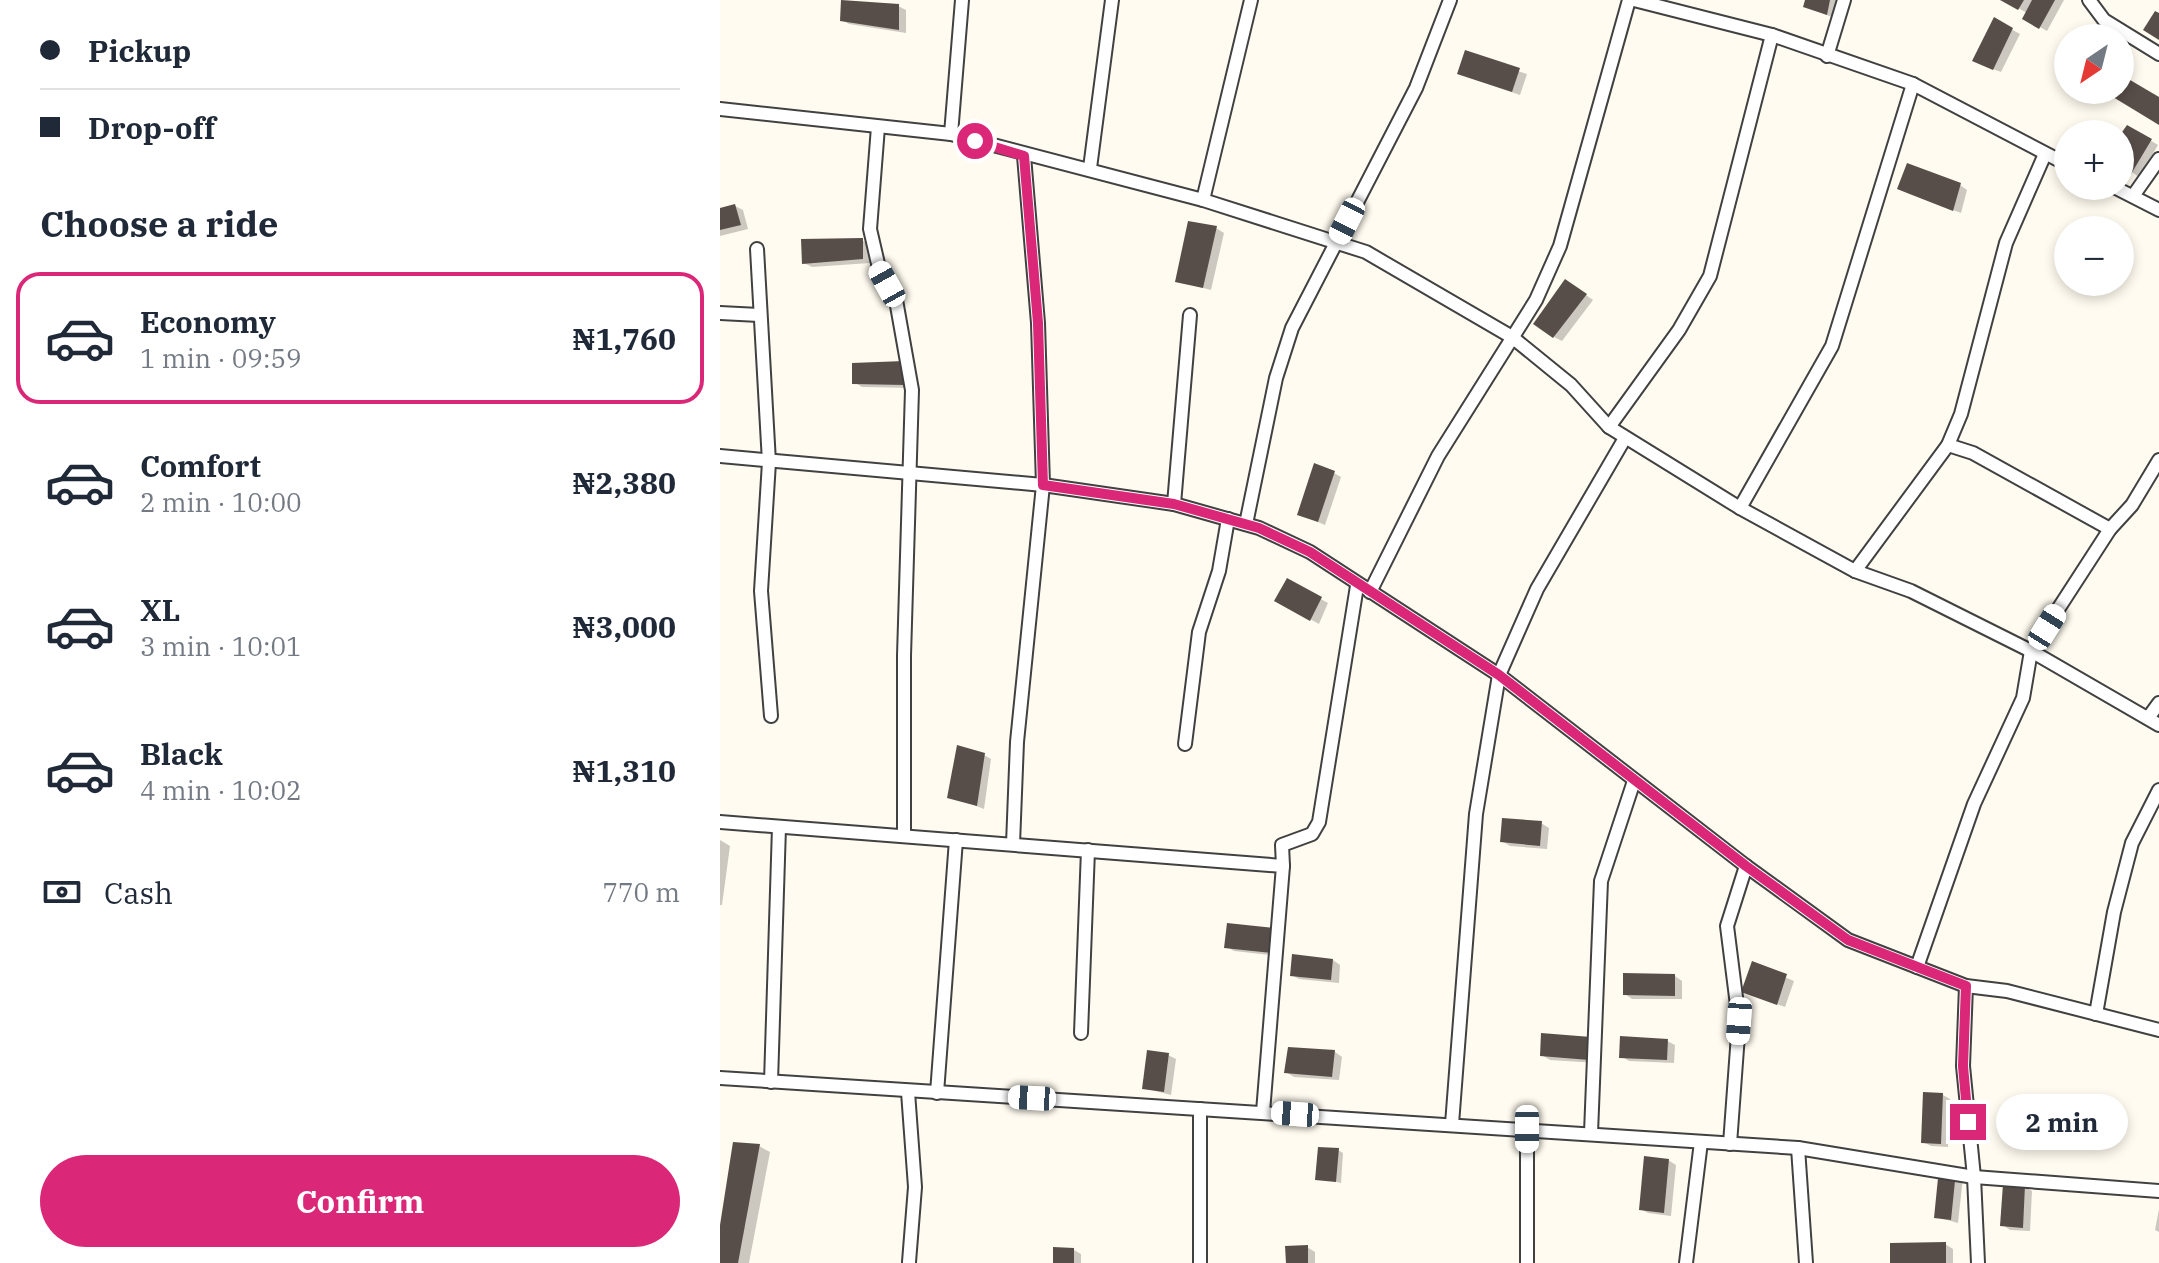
<!DOCTYPE html>
<meta charset="utf-8">
<style>
:root{--surface:#fff;--page:#f2f2f3;--text:#1f2937;--muted:#747a83;--line:#e0e1e3;--accent:#db2777}
body{margin:0;font-family:"IBM Plex Serif",serif;background:var(--page);color:var(--text);height:100vh;display:flex;flex-direction:column;font-size:30px;white-space:nowrap}
*{box-sizing:border-box;margin:0}
p{font-size:26px;color:var(--muted)}
.icon{flex:none;width:44px;height:44px;fill:none;stroke:currentColor;stroke-width:2;stroke-linecap:round;stroke-linejoin:round}
.map{position:relative;flex:1;overflow:hidden}
.drawer{display:flex;flex-direction:column;background:var(--surface);width:720px}
.drawer>*{flex:none}
.banner{display:grid;align-content:center;height:176px;padding:0 40px;background:var(--surface)}
.needle{width:52px;rotate:215deg}
.tools{position:absolute;left:1334px;top:24px;display:grid;gap:16px}
.tools a{display:grid;place-items:center;width:80px;height:80px;border-radius:50%;background:var(--surface);box-shadow:0 4px 12px #0003;font-size:40px}
.end{position:absolute;width:36px;height:36px;margin:-18px;border:10px solid #db2777;background:#fff;box-shadow:0 0 0 4px #fff}
.from{border-radius:50%}
.bubble{position:absolute;height:56px;border-radius:28px;background:var(--surface);box-shadow:0 4px 12px #0003;font-size:26px;font-weight:800;line-height:56px;text-align:center}
.car{position:absolute;width:24px;height:48px;margin:-24px -12px;border-radius:10px;box-shadow:0 0 6px 2px #0007;background:linear-gradient(#fff 24%,#345 0 40%,#fff 0 76%,#345 0 86%,#fff 0)}
.banner b{display:flex;align-items:center;gap:28px;height:76px;font-size:30px}
.banner b+b{border-top:2px solid var(--line)}
.banner i{width:20px;height:20px;background:var(--text)}
ul{padding:0;list-style:none}
li{display:flex;align-items:center;gap:24px;height:132px;margin:0 16px 12px;padding:0 24px;border:4px solid transparent;border-radius:24px}
li div{flex:1}
li b{display:block;font-size:30px}
li em{font-style:normal;font-weight:800}
li.active{border-color:var(--accent)}
li>.icon{width:72px;height:72px;stroke-width:1.5}
h2{padding:0 40px;font-size:36px;line-height:96px}
.pay{display:flex;align-items:center;gap:20px;height:88px;padding:0 40px;font-size:30px}
.pay p{margin-inline-start:auto}
.primary-button{display:flex;gap:16px;margin-top:auto;padding:16px 40px}
.primary-button a{flex:1;height:92px;border-radius:48px;background:var(--accent);color:#fff;font-size:32px;font-weight:800;line-height:92px;text-align:center}
main{display:flex;flex:1;min-height:0}
.map>svg:first-child{display:block}
.shadow{fill:#0003}
.building{fill:#584e49}
.lines{fill:none;stroke-linecap:round;stroke-linejoin:round}
.street-casing{stroke:#414141;stroke-width:16}
.street{stroke:#fff;stroke-width:12}
.route{stroke:#db2777;stroke-width:10}
</style>
<main>
<section class="drawer">
<div class="banner">
<b><i class="from"></i>Pickup</b>
<b><i></i>Drop-off</b>
</div>
<h2>Choose a ride</h2>
<ul>
<li class="active"><svg class="icon" aria-label="car" viewBox="0 0 24 24"><path d="M5 17H2v-5l4-1 3-4h7l3 4 3 1v5h-3M9 17h6M6 11h13"/><circle cx="7" cy="17" r="2"/><circle cx="17" cy="17" r="2"/></svg><div><b>Economy</b><p>1 min · 09:59</p></div><em>₦1,760</em></li>
<li><svg class="icon" aria-label="car" viewBox="0 0 24 24"><path d="M5 17H2v-5l4-1 3-4h7l3 4 3 1v5h-3M9 17h6M6 11h13"/><circle cx="7" cy="17" r="2"/><circle cx="17" cy="17" r="2"/></svg><div><b>Comfort</b><p>2 min · 10:00</p></div><em>₦2,380</em></li>
<li><svg class="icon" aria-label="car" viewBox="0 0 24 24"><path d="M5 17H2v-5l4-1 3-4h7l3 4 3 1v5h-3M9 17h6M6 11h13"/><circle cx="7" cy="17" r="2"/><circle cx="17" cy="17" r="2"/></svg><div><b>XL</b><p>3 min · 10:01</p></div><em>₦3,000</em></li>
<li><svg class="icon" aria-label="car" viewBox="0 0 24 24"><path d="M5 17H2v-5l4-1 3-4h7l3 4 3 1v5h-3M9 17h6M6 11h13"/><circle cx="7" cy="17" r="2"/><circle cx="17" cy="17" r="2"/></svg><div><b>Black</b><p>4 min · 10:02</p></div><em>₦1,310</em></li>
</ul>
<div class="pay"><svg class="icon" aria-label="cash" viewBox="0 0 24 24"><path d="M3 7h18v10H3z"/><circle cx="12" cy="12" r="2"/></svg>Cash<p>770 m</p></div>
<div class="primary-button"><a>Confirm</a></div>
</section>
<div class="map">
<svg width="1439" height="1263" viewBox="0 0 1439 1263">
<rect width="100%" height="100%" fill="#fffbf0"/>
<!-- shadow -->
<g class="shadow">
<polygon points="1087,0 1119,0 1114,18 1085,6"/>
<polygon points="1284,0 1344,0 1327,31 1304,18 1307,13"/>
<polygon points="178,6 186,10 186,33 129,24 122,20"/>
<polygon points="1275,20 1300,34 1281,72 1262,65"/>
<polygon points="1381,32 1385,34 1391,38 1377,38"/>
<polygon points="1400,44 1406,48 1400,57"/>
<polygon points="746,53 807,74 800,95 747,77"/>
<polygon points="1408,127 1438,145 1419,177 1400,164 1400,138"/>
<polygon points="1240,185 1247,190 1241,213 1187,193"/>
<polygon points="15,206 23,210 28,229 0,236 0,210"/>
<polygon points="496,228 504,233 491,290 457,281"/>
<polygon points="142,240 150,245 150,263 92,267 84,263"/>
<polygon points="853,286 873,300 842,341 834,337"/>
<polygon points="183,363 192,388 142,387 134,382"/>
<polygon points="614,473 621,477 605,525 579,514"/>
<polygon points="568,581 608,603 599,624 557,601"/>
<polygon points="264,755 271,759 264,809 230,796"/>
<polygon points="821,823 829,828 827,849 790,846 782,841"/>
<polygon points="0,840 10,846 2,905 0,905"/>
<polygon points="553,930 559,956 514,951 507,947"/>
<polygon points="613,960 620,965 619,983 579,979 572,975"/>
<polygon points="1033,964 1074,981 1065,1007 1031,995"/>
<polygon points="955,976 962,981 962,999 912,999 905,994"/>
<polygon points="823,1036 877,1063 830,1060 822,1055"/>
<polygon points="947,1041 955,1045 954,1063 909,1061 901,1056"/>
<polygon points="570,1049 615,1052 622,1057 619,1080 574,1077 566,1072"/>
<polygon points="448,1055 456,1059 451,1095 424,1088"/>
<polygon points="1223,1095 1230,1099 1228,1147 1211,1146 1203,1142"/>
<polygon points="39,1146 50,1152 29,1263 0,1263 0,1238"/>
<polygon points="618,1150 623,1153 621,1183 598,1178"/>
<polygon points="948,1160 956,1165 951,1216 928,1213 921,1209"/>
<polygon points="1235,1173 1243,1177 1238,1223 1216,1217"/>
<polygon points="1305,1187 1312,1191 1310,1231 1290,1230 1283,1225"/>
<polygon points="1439,1209 1439,1232 1435,1230"/>
<polygon points="1225,1244 1233,1249 1233,1263 1172,1263"/>
<polygon points="587,1247 595,1252 595,1263 568,1263"/>
<polygon points="354,1250 361,1254 361,1263 335,1263"/>
</g>
<!-- building -->
<g class="building">
<polygon points="121,0 179,4 179,30 120,21"/>
<polygon points="1085,0 1110,0 1107,15 1083,7"/>
<polygon points="1280,0 1304,0 1298,10"/>
<polygon points="1312,0 1335,0 1319,29 1302,19"/>
<polygon points="1435,11 1439,13 1439,40 1423,30"/>
<polygon points="1274,17 1293,28 1273,70 1252,61"/>
<polygon points="745,50 800,68 792,92 737,74"/>
<polygon points="1405,77 1439,97 1439,125 1393,97"/>
<polygon points="1407,125 1432,139 1411,174 1400,167 1400,135"/>
<polygon points="1187,163 1241,183 1233,211 1177,189"/>
<polygon points="15,204 21,225 0,230 0,208"/>
<polygon points="468,221 497,226 483,288 455,282"/>
<polygon points="143,238 143,259 82,264 81,239"/>
<polygon points="845,279 867,294 833,338 813,324"/>
<polygon points="184,361 185,385 132,384 132,363"/>
<polygon points="594,463 615,471 598,522 577,515"/>
<polygon points="567,578 602,597 590,621 554,601"/>
<polygon points="237,745 265,753 257,806 227,798"/>
<polygon points="782,818 822,821 820,846 780,842"/>
<polygon points="507,923 554,928 552,953 504,948"/>
<polygon points="572,954 613,959 611,980 570,976"/>
<polygon points="1032,961 1067,974 1057,1005 1021,992"/>
<polygon points="903,973 955,974 955,996 903,995"/>
<polygon points="821,1033 871,1037 869,1060 820,1056"/>
<polygon points="900,1036 948,1039 947,1060 899,1058"/>
<polygon points="568,1047 615,1050 612,1077 564,1073"/>
<polygon points="427,1050 449,1053 444,1092 422,1089"/>
<polygon points="1203,1092 1223,1093 1221,1144 1201,1143"/>
<polygon points="13,1142 40,1144 18,1263 0,1263 0,1225"/>
<polygon points="598,1147 619,1148 616,1182 595,1180"/>
<polygon points="924,1156 949,1159 944,1213 919,1210"/>
<polygon points="1219,1168 1236,1171 1231,1220 1214,1218"/>
<polygon points="1283,1184 1305,1185 1303,1228 1280,1226"/>
<polygon points="1226,1242 1226,1263 1170,1263 1170,1243"/>
<polygon points="588,1245 588,1263 566,1263 565,1246"/>
<polygon points="333,1247 354,1248 354,1263 333,1263"/>
</g>
<g class="lines">
<!-- street casing -->
<g class="street-casing">
<g id="street">
<polyline points="914,0 1052,35 1193,84 1348,165"/>
<polyline points="1369,0 1384,20 1439,54"/>
<polyline points="1107,56 1124,0"/>
<polyline points="0,109 231,134 483,200 646,252 792,337 851,385 889,427 1020,508 1135,571 1191,591 1311,651 1439,725"/>
<polyline points="158,127 150,229 159,268 176,300 192,390 184,656 184,836"/>
<polyline points="231,134 242,0"/>
<polyline points="370,168 392,0"/>
<polyline points="1392,186 1439,210"/>
<polyline points="1413,196 1439,159"/>
<polyline points="483,200 531,0"/>
<polyline points="37,249 49,462 41,591 51,716"/>
<polyline points="0,313 39,315"/>
<polyline points="889,427 959,330 990,276 1052,35"/>
<polyline points="1228,445 1253,453 1390,529"/>
<polyline points="0,456 323,485 454,504 539,528 590,552 779,675 1026,866 1128,940 1246,986 1287,991 1439,1030"/>
<polyline points="454,504 470,315"/>
<polyline points="1020,508 1112,346 1193,84"/>
<polyline points="526,524 556,378 572,328 696,88 730,0"/>
<polyline points="1135,571 1228,445 1241,414 1286,243 1325,154"/>
<polyline points="650,592 718,456 816,300 840,246 909,0"/>
<polyline points="1428,718 1439,703"/>
<polyline points="465,744 479,632 499,571 508,519"/>
<polyline points="0,822 563,866"/>
<polyline points="293,844 297,742 323,485 318,323 304,156"/>
<polyline points="1197,967 1254,804 1303,698 1311,651 1390,529 1412,505 1439,460"/>
<polyline points="1246,986 1243,1066 1254,1177 1258,1263"/>
<polyline points="1376,1014 1394,912 1412,843 1439,790"/>
<polyline points="361,1033 368,850"/>
<polyline points="0,1078 1078,1148 1254,1177 1439,1191"/>
<polyline points="51,1082 59,827"/>
<polyline points="188,1092 195,1187 189,1262"/>
<polyline points="217,1093 236,840"/>
<polyline points="480,1109 480,1263"/>
<polyline points="543,1112 563,866 562,845 592,834 599,822 637,586"/>
<polyline points="732,1124 756,814 779,675 817,589 905,438"/>
<polyline points="807,1129 807,1263"/>
<polyline points="871,1133 881,881 914,781"/>
<polyline points="1010,1144 1019,1021 1007,926 1026,866"/>
<polyline points="1078,1148 1086,1263"/>
<polyline points="966,1263 981,1142"/>
</g>
</g>
<!-- street -->
<use href="#street" class="street"/>
</g>
<g class="lines">
<!-- route -->
<polyline class="route" points="255,141 304,156 318,323 323,485 454,504 539,528 590,552 779,675 1026,866 1128,940 1246,986 1243,1066 1248,1122"/>
</g>
</svg>
<div class="tools">
<a><svg class="needle" viewBox="-14 -14 28 28"><path d="M0-13l5 13h-10z" fill="#e53935"/><path d="M0 13l5-13h-10z" fill="#747a83"/></svg></a>
<a>+</a>
<a>−</a>
</div>
<i class="end from" style="left:255px;top:141px"></i>
<i class="end" style="left:1248px;top:1122px"></i>
<div class="bubble" style="left:1276px;top:1094px;width:132px">2 min</div>
<i class="car" style="left:627px;top:221px;rotate:207deg"></i>
<i class="car" style="left:167px;top:284px;rotate:331deg"></i>
<i class="car" style="left:1327px;top:627px;rotate:32deg"></i>
<i class="car" style="left:1019px;top:1021px;rotate:184deg"></i>
<i class="car" style="left:312px;top:1098px;rotate:273deg"></i>
<i class="car" style="left:575px;top:1114px;rotate:274deg"></i>
<i class="car" style="left:807px;top:1129px;rotate:180deg"></i>
</div>
</main>
